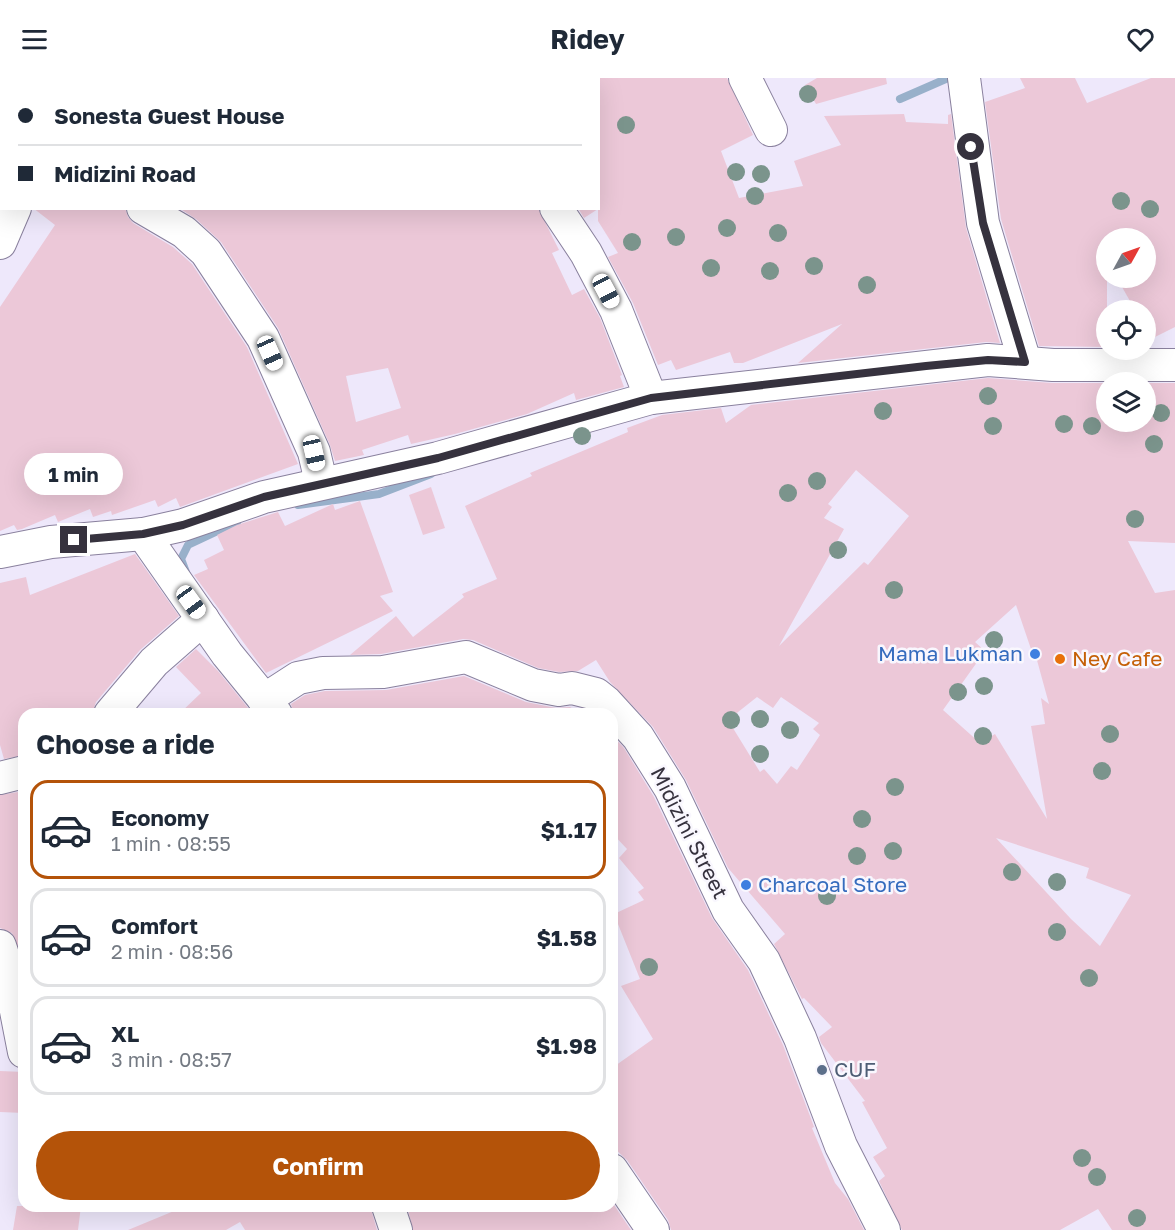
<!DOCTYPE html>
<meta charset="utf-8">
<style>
:root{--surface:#fff;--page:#f6f6f7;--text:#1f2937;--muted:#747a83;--line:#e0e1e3;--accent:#b45309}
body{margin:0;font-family:"Golos Text",sans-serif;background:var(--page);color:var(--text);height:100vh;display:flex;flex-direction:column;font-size:22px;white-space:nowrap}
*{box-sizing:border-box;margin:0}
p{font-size:20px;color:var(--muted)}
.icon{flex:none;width:33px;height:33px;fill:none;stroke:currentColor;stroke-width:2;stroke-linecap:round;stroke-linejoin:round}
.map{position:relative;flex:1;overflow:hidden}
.panel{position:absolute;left:18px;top:630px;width:600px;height:504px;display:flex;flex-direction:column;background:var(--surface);border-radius:18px;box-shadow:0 6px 24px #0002}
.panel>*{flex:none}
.top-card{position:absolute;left:0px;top:0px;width:600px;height:132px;box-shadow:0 6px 24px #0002;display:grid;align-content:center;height:132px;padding:0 18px;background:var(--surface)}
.needle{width:39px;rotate:50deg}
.buttons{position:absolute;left:1096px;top:150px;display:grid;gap:12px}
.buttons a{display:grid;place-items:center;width:60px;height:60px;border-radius:50%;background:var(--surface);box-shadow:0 6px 24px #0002;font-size:30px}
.end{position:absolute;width:27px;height:27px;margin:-14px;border:8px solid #36323e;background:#fff;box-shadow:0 0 0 3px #fff}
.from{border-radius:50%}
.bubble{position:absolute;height:42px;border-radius:21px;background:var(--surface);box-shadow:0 6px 24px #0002;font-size:20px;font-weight:700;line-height:42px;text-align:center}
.car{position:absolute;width:18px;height:36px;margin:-18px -9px;border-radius:8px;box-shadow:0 0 4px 2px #0007;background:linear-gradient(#fff 24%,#345 0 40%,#fff 0 76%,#345 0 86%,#fff 0)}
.top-card b{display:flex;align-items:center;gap:21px;height:57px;font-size:22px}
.top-card b+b{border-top:2px solid var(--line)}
.top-card i{width:15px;height:15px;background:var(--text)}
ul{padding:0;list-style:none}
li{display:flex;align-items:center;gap:18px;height:99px;margin:0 12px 9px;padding:0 6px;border:3px solid var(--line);border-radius:18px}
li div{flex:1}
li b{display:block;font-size:22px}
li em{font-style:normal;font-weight:700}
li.on{border-color:var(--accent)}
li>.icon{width:54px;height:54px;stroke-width:1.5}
h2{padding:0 18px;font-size:27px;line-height:72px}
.button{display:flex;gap:12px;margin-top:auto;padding:12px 18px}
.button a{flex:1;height:69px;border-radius:36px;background:var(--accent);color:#fff;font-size:24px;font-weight:700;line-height:69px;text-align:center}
header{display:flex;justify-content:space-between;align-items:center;height:78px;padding:0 18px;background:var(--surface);font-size:27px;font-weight:700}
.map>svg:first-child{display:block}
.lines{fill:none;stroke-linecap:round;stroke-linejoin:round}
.stream{stroke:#98b0ca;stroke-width:8}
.building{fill:#ecc8d8;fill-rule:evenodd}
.minor-casing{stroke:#8a819e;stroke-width:34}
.minor{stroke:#fff;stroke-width:32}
.tree{fill:#7b948c}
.route{stroke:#36323e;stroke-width:8}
.shop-dot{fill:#3f7fe0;stroke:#f9f7fe;stroke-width:2}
.food-dot{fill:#e8710a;stroke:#f9f7fe;stroke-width:2}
.service-dot{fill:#5c6f8a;stroke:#f9f7fe;stroke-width:2}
.labels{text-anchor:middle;stroke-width:5;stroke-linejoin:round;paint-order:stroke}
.shop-label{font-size:21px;fill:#366cbe;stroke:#f9f7fe;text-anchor:end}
.food-label{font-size:21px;fill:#c56008;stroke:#f9f7fe;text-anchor:start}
.street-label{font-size:21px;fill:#36323e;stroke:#f9f7fe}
.service-label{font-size:21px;fill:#4e5e75;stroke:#f9f7fe;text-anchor:start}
</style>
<header><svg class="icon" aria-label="menu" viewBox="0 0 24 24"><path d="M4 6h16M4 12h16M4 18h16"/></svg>Ridey<svg class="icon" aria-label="heart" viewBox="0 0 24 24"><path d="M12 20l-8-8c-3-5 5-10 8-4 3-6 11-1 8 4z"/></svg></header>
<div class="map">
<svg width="1175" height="1152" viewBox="0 0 1175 1152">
<rect width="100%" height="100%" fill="#eee8fb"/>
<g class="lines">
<!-- stream -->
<g class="stream">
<polyline points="900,21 948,0"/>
<polyline points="298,427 379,416 431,396"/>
<polyline points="187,497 181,481 188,467 237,444"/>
</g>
</g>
<!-- building -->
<g class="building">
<polygon points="598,0 727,0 753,57 721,73 739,120 803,108 794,83 841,67 824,38 904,36 906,44 948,46 948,37 951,36 966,150 1000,265 986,264 798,285 842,246 743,285 734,285 730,274 676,292 671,282 658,287 633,225 608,179 618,175 598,143 598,131 584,140 578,130 598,130"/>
<polygon points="817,0 886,0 887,6 816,26 805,7"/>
<polygon points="1020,0 1075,0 1087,25 1151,0 1175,0 1175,249 1151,261 1146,253 1146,232 1135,232 1117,200 1146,200 1146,160 1107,160 1107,269 1039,268 1001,141 985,24 1025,10"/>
<polygon points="33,130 125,130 128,139 133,145 173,169 192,186 247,269 298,386 180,429 176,420 158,429 155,422 112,437 111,433 93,439 90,431 58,444 55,437 22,451 17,452 14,447 0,453 0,229 55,147"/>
<path d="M179 130H538L559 172 552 175 572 217 584 211 600 240 622 297 620 298 624 309 576 322 574 315 527 336 455 356 411 366 408 357 362 372 364 377 335 383 330 367 278 250 221 164 196 141ZM388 290 401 330 356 344 346 298Z"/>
<path d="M988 300 1052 305H1107V344H1146V305H1175V465L1128 463 1155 515 1175 512V1152H1112L1098 1131 1060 1152H902L879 1103 885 1098 873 1079 887 1070 862 1024 865 1023 821 965 819 959 832 949 804 920 802 921 774 866 785 856 728 790 686 702 653 649 610 604 596 582 578 593 559 594 538 590 473 562 463 561 381 576 350 577 396 538 413 559 464 519 462 516 497 501 465 428 532 398 530 395 628 354 627 350 662 337 721 330 726 345 751 327ZM856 392 909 438 868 487 864 484 779 568 844 451 824 440 832 429 828 426ZM1016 527 1033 577 1035 575 1049 626 1041 620 1045 646 1031 648 1047 741 995 656 980 665 943 632 985 573 975 564ZM757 619 773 630 781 619 819 645 813 651 820 657 797 692 791 688 777 706 764 691 760 694 728 642ZM996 760 1089 790 1086 800 1131 817 1100 868 1071 841Z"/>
<polygon points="431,409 445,450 423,457 409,417"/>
<polygon points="360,423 393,514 380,518 393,533 266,595 194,497 208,491 204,482 224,472 217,457 237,447 278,434 285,448 333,426 335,432"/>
<polygon points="135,476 179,538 140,572 96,624 92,636 24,636 24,677 4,681 0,667 0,505 26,499 30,517"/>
<polygon points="196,571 218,593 253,636 179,636 201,615 176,589"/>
<polygon points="464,598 526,624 556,630 570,629 582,636 294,636 291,626 305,617 325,613 386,612"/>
<polygon points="612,657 624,670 654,719 712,840 748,892 783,967 810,1038 814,1049 812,1050 835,1105 848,1121 864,1152 671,1152 668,1142 627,1082 612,1068 612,990 653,961 621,908 640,901 614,836 644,822 638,814 644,810 619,780 627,771 612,755"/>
<polygon points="24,713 24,883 12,855 0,850 0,717"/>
<polygon points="0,993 24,994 24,1035 0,1034"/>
<polygon points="612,1124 631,1152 413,1152 407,1128 612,1128"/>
<polygon points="17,1128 81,1128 78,1152 13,1152"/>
<polygon points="186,1128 370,1128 377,1152 245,1152 240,1144 226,1152 128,1152"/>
</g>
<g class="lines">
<!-- minor casing -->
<g class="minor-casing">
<g id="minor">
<polyline points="476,0 477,2"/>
<polyline points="745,0 771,52"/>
<polyline points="964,0 983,145 1025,284"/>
<polyline points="40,2 40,0"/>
<polyline points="143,130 184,154 206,174 263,260 314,374 321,404"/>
<polyline points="556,130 586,175 616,232 651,320"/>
<polyline points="0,165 15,130"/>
<polyline points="143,456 227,576 276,636"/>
<polyline points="0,474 51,464 143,456 183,447 264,419 438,380 651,320 988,282 1053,287 1175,287"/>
<polyline points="264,622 298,600 323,595 383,594 466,579 533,607 559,612 572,610 596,616 606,624 638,659 670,710 728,832 764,883 800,960 841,1068 884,1152"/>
<polyline points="110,636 154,584 203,541"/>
<polyline points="0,700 24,694"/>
<polyline points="0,868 8,892 24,974"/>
<polyline points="612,1092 653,1152"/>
<polyline points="388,1128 396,1152"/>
</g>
</g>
<!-- minor -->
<use href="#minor" class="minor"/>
</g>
<!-- trees -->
<g class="tree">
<circle cx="808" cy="16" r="9"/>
<circle cx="626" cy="47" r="9"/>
<circle cx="736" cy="94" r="9"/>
<circle cx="761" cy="96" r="9"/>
<circle cx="755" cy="118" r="9"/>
<circle cx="1121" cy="123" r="9"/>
<circle cx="1150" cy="131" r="9"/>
<circle cx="727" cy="150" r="9"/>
<circle cx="778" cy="155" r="9"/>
<circle cx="676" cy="159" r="9"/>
<circle cx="632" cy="164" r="9"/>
<circle cx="814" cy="188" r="9"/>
<circle cx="711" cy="190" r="9"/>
<circle cx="770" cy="193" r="9"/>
<circle cx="867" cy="207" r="9"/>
<circle cx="988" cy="318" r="9"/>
<circle cx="883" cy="333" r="9"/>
<circle cx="1161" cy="335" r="9"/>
<circle cx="1064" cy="346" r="9"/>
<circle cx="993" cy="348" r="9"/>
<circle cx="1092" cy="348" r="9"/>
<circle cx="582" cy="358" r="9"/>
<circle cx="1154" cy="366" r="9"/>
<circle cx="817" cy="403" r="9"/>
<circle cx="788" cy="415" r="9"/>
<circle cx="1135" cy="441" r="9"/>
<circle cx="838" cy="472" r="9"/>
<circle cx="894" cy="512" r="9"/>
<circle cx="994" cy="562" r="9"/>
<circle cx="984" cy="608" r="9"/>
<circle cx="958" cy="614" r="9"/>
<circle cx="760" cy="641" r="9"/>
<circle cx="731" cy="642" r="9"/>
<circle cx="790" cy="652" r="9"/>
<circle cx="1110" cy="656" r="9"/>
<circle cx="983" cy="658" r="9"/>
<circle cx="760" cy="676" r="9"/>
<circle cx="1102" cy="693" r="9"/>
<circle cx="895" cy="709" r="9"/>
<circle cx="862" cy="741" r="9"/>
<circle cx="893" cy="773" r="9"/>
<circle cx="857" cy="778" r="9"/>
<circle cx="1012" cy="794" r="9"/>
<circle cx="1057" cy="804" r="9"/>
<circle cx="827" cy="818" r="9"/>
<circle cx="1057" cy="854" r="9"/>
<circle cx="649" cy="889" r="9"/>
<circle cx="1089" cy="900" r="9"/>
<circle cx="1082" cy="1080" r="9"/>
<circle cx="1097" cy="1099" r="9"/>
<circle cx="1137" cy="1140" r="9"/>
</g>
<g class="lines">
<!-- route -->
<polyline class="route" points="74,462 143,456 183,447 264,419 438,380 651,320 926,288 988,282 1025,284 983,145 971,69"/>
</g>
<!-- markers -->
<g class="shop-dot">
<circle cx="1035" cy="576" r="6"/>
<circle cx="746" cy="807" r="6"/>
</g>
<circle class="food-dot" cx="1060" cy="581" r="6"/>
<circle class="service-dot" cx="822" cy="992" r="6"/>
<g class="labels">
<!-- shop labels -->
<g class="shop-label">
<text x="1023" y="583">Mama Lukman</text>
<text x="758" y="814" text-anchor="start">Charcoal Store</text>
</g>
<!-- food labels -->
<g class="food-label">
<text x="1072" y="588">Ney Cafe</text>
</g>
<!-- street labels -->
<g class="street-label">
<text transform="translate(689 755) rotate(63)" y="7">Midizini Street</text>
</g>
<!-- service labels -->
<g class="service-label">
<text x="834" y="999">CUF</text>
</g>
</g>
</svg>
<div class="buttons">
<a><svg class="needle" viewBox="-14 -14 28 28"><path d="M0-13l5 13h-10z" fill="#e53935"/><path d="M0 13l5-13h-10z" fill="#747a83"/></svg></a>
<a><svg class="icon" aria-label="locate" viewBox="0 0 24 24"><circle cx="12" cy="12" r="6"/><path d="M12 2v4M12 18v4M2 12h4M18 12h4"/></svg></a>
<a><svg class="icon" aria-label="layers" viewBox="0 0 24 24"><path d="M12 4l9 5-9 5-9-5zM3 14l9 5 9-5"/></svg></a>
</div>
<i class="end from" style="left:971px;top:69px"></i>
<i class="end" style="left:74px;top:462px"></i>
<div class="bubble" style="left:24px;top:375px;width:99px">1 min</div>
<i class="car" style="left:606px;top:213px;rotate:152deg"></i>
<i class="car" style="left:270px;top:275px;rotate:156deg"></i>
<i class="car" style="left:314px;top:375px;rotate:167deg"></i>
<i class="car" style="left:191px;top:524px;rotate:144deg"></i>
<div class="top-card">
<b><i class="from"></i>Sonesta Guest House</b>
<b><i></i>Midizini Road</b>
</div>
<section class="panel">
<h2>Choose a ride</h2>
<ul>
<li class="on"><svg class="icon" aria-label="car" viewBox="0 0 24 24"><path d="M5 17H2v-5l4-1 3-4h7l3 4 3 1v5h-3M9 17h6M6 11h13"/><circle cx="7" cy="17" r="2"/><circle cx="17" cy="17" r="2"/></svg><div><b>Economy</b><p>1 min · 08:55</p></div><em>$1.17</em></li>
<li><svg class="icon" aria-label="car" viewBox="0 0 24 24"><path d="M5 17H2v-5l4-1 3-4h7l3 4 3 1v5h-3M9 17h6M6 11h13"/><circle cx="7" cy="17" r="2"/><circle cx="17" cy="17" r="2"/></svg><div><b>Comfort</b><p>2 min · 08:56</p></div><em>$1.58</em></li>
<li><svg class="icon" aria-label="car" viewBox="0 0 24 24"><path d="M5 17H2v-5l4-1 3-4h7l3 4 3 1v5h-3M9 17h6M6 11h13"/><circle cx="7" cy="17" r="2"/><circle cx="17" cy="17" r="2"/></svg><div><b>XL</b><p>3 min · 08:57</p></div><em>$1.98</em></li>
</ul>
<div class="button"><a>Confirm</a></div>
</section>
</div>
